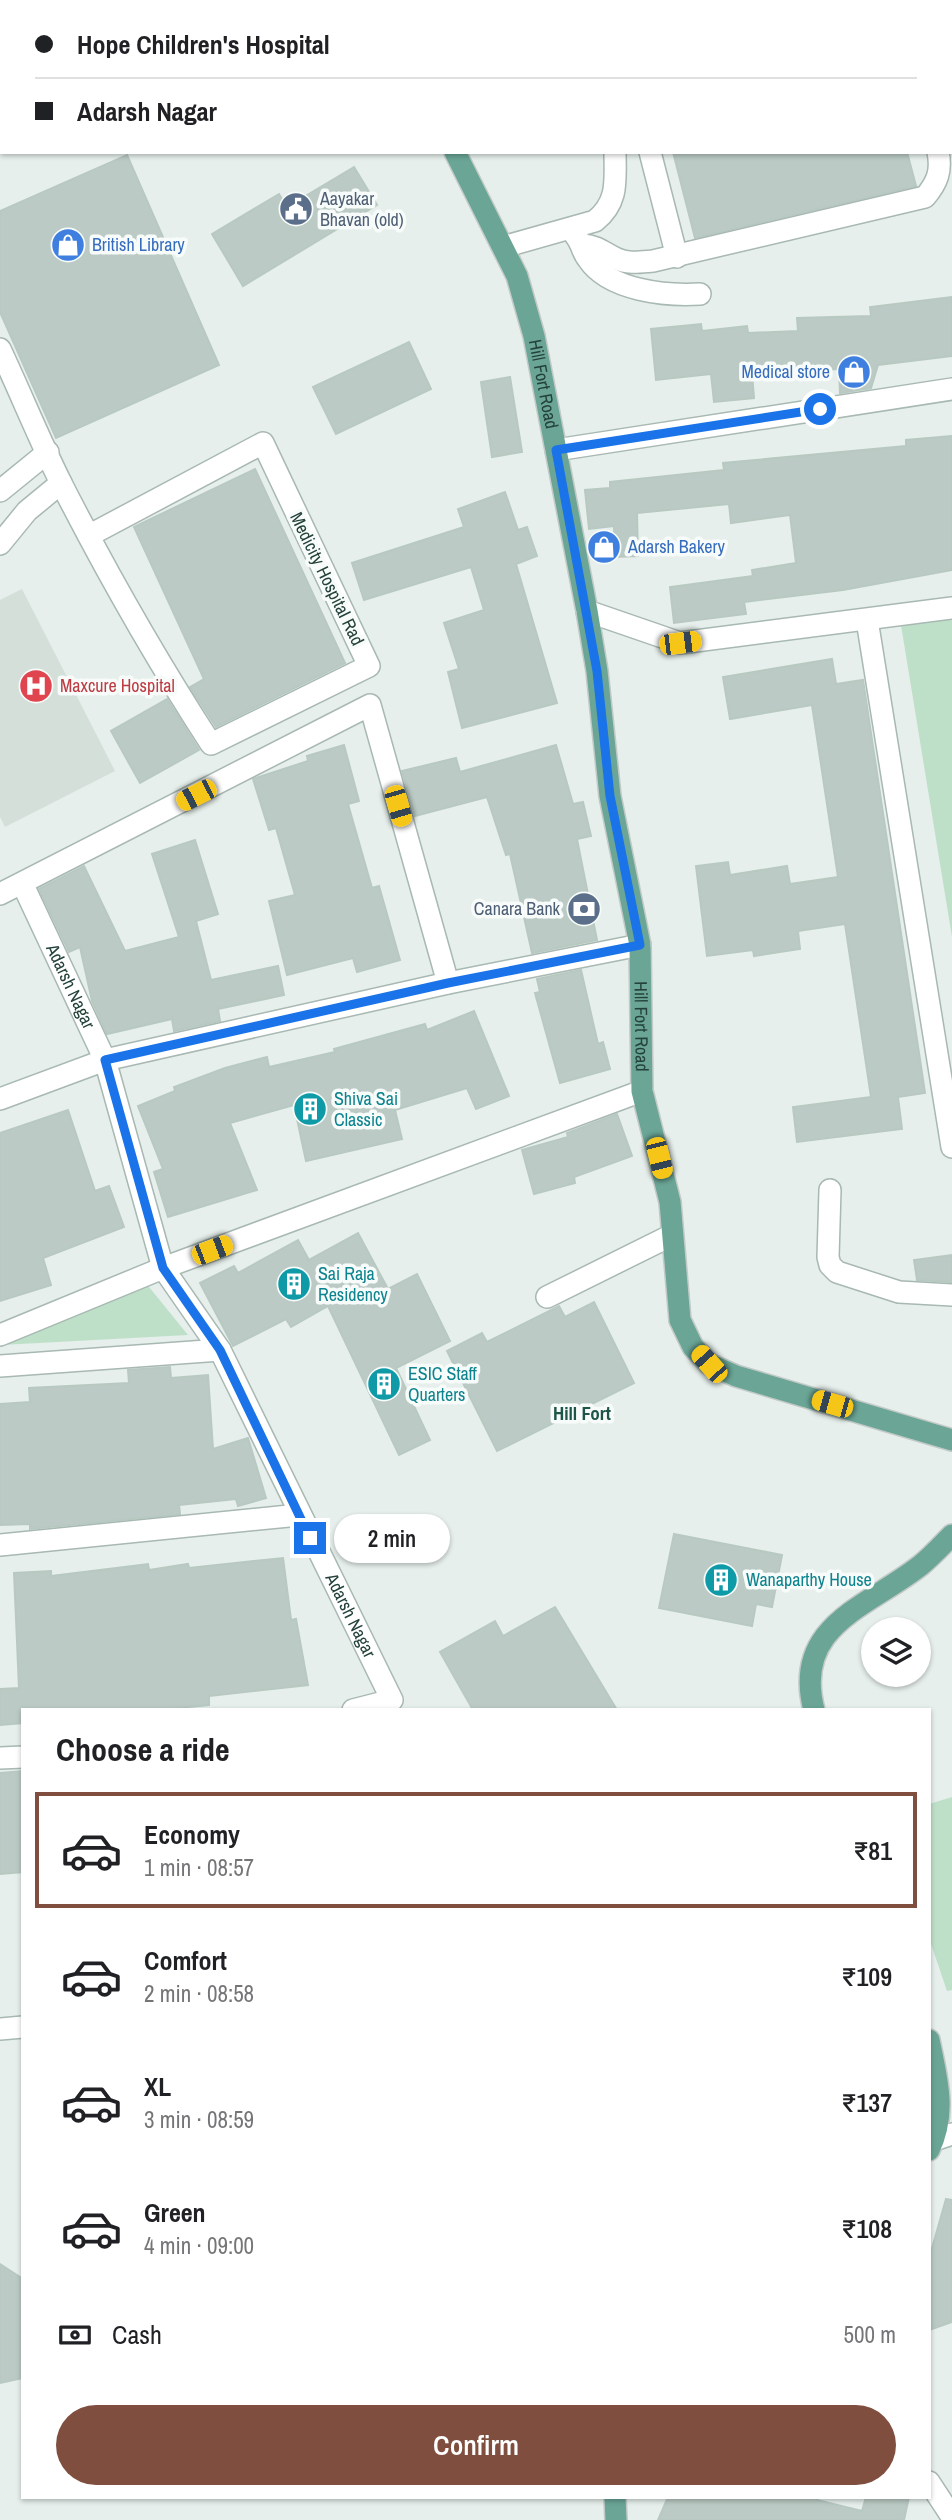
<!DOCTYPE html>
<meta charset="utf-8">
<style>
:root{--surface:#fff;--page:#f2f2f2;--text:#202124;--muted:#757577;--line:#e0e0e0;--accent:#7f4e3f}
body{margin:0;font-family:"Archivo Narrow",sans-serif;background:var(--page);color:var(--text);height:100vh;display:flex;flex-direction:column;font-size:26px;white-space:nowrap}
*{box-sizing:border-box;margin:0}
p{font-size:23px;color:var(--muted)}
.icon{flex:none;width:38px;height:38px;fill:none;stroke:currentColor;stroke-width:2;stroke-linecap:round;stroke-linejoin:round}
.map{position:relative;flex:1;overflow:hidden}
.details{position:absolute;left:21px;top:1708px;width:910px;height:791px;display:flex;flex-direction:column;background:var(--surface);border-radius:0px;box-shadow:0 2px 5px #0004}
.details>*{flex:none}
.guide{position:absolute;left:0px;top:0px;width:952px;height:154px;box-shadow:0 2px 5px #0004;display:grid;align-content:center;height:154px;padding:0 35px;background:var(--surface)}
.fabs{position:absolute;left:861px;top:1617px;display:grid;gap:14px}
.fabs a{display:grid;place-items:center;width:70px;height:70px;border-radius:50%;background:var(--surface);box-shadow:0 2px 5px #0004;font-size:35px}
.end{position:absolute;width:32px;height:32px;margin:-16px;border:9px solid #1a73e8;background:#fff;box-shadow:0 0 0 4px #fff}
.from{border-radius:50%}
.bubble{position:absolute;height:49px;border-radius:24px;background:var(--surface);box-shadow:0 2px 5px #0004;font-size:23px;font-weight:600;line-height:49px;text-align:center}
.car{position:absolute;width:21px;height:42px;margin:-21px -10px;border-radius:9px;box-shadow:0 0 5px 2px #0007;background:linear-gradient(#f5c518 24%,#345 0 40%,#f5c518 0 76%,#345 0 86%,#f5c518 0)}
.guide b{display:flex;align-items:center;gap:24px;height:66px;font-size:26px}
.guide b+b{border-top:2px solid var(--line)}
.guide i{width:18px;height:18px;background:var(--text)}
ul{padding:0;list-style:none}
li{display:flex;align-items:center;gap:21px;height:116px;margin:0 14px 10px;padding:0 21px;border:4px solid transparent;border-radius:0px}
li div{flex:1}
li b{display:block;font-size:26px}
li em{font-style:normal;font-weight:600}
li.active{border-color:var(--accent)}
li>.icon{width:63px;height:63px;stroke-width:1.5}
h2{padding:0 35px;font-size:32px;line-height:84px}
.pay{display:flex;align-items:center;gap:18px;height:77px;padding:0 35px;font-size:26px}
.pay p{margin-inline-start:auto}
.action{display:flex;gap:14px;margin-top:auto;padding:14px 35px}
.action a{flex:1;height:80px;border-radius:42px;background:var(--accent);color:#fff;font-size:28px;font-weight:600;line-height:80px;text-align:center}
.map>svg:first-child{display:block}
.built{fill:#d4dfda}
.green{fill:#bfe0c8}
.building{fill:#bbcac4;stroke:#b8c9c2;stroke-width:2}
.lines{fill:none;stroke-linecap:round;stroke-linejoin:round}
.minor-casing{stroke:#a8b8b2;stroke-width:24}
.major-casing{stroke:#c2cac8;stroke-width:24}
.highway-casing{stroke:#c2cac8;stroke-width:24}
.minor{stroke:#fff;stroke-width:21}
.major{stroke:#6aa596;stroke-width:21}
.highway{stroke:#2f6f62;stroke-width:21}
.route{stroke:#1a73e8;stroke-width:9}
.labels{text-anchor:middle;stroke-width:7;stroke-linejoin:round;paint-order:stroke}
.service-label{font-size:18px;fill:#4e5e75;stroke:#f7fbf9;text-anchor:start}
.shop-label{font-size:18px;fill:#366cbe;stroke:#f7fbf9;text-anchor:start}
.street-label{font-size:18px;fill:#24423a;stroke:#f7fbf9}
.health-label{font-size:18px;fill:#be3a42;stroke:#f7fbf9;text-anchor:start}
.culture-label{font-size:18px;fill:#0d838f;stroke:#f7fbf9;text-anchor:start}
.neighbourhood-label{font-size:19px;font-weight:bold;fill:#1f5548;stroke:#f7fbf9}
</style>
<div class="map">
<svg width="952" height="2520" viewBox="0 0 952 2520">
<rect width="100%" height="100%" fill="#e6efeb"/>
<!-- built -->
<g class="built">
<polygon points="246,0 495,0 492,2"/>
<polygon points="22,589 115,771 5,827 0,817 0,600"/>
</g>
<!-- green -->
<g class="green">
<polygon points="952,618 952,937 901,625"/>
<polygon points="145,1282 188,1335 1,1345"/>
<polygon points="952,1797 952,1990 947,1991 929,1938 929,1804"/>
</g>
<!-- building -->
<g class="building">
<polygon points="673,152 907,152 916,186 695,238"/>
<polygon points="127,155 219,365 56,438 0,312 0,211"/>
<polygon points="354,167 377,205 243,286 212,234 279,194 287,207"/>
<polygon points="952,297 952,356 878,365 871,388 840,393 839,369 752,374 754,398 714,402 711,374 656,380 651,329 701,324 702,331 747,326 748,333 798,331 797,318 871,316 870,307"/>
<polygon points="409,342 431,389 336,434 313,387"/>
<polygon points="510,377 522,452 492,457 481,382"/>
<polygon points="952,436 952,570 843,590 744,602 746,614 674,623 670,587 753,576 752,570 796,563 790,515 731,523 729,504 637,513 638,556 615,557 614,526 589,529 585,490 610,488 610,482 724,470 723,463 906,446 906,440"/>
<polygon points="255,469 345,663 216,727 190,687 204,679 134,527"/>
<polygon points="505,492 518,530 527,527 537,556 516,564 557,703 462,728 448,672 459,669 444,623 484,610 471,567 364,600 352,563 464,527 458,509"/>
<polygon points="832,659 836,684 863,680 925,1093 898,1097 902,1129 797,1142 793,1107 871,1097 845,924 798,931 800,949 754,956 753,950 707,956 696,866 728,862 730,875 787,866 790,884 838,877 812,705 730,719 723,677"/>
<polygon points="167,699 199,750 140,783 111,731"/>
<polygon points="344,745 359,801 348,804 372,888 379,886 400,960 357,972 353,958 287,975 269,901 295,895 276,828 269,830 253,779 308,761 307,756"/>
<polygon points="556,745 573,804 583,802 591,836 577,839 597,940 532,953 510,854 506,855 487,797 415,816 402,771 456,758 460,772"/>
<polygon points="195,840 218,914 196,921 211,980 278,966 284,995 218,1009 220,1021 174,1031 172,1019 107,1034 92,1001 80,947 69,952 39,889 84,866 125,951 179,937 152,854"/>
<polygon points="581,970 598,1044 603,1042 610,1069 560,1083 535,993 540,992 537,979"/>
<polygon points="474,1011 509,1096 476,1109 467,1088 395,1110 402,1139 306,1161 294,1105 230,1123 257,1190 168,1217 154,1172 163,1169 138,1106 175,1091 174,1087 225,1068 267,1057 269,1067 335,1052 334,1049 425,1024 427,1030"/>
<polygon points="68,1110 95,1191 109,1186 124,1227 43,1258 51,1285 0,1301 0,1133"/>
<polygon points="617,1114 632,1156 574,1177 575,1183 534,1194 522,1150 568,1137 567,1133"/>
<polygon points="358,1233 388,1289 417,1274 450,1341 396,1368 430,1440 399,1455 328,1306 291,1327 286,1319 233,1346 200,1283 234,1266 238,1273 298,1240 309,1260"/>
<polygon points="952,1255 952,1282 917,1280 914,1260"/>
<polygon points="594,1302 634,1383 497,1451 447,1351 482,1333 487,1342 559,1306 565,1317"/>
<polygon points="170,1367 171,1378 208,1375 213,1449 248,1438 266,1498 238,1506 236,1499 179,1505 180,1514 30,1529 30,1524 0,1525 0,1404 30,1402 29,1388 129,1383 128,1370"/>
<polygon points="674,1534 782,1555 772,1607 756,1604 752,1626 659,1608"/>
<polygon points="283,1558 291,1620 296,1619 308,1685 209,1696 209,1705 156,1710 23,1710 23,1723 0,1725 0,1689 19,1688 14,1573 51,1571 51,1576 148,1564 149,1570 188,1564 189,1568"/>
<polygon points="555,1607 617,1710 473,1710 440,1652 495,1621 503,1636"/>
<polygon points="23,1771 23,1872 0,1874 0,1773"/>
<polygon points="946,2199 952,2200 952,2322 929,2330 929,2259"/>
<polygon points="0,2264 23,2279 23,2378 0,2383"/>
<polygon points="668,2497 818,2497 817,2500 862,2511 866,2497 909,2497 904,2520 658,2520"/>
</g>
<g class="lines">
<!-- minor casing -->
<g class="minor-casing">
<g id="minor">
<polyline points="889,0 891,2"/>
<polyline points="512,2 515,0"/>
<polyline points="838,2 844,0"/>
<polyline points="650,152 677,257"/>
<path d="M575 235C582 243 582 252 588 259 609 291 667 296 700 294"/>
<path d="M583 245C598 246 604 253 617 259 628 264 640 262 653 261L925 197C937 183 942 171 938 152"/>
<path d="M503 247 595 221C619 202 615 180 615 152"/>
<path d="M0 349C21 394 40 441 62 485 107 573 157 661 211 744L369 666 263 443 90 535"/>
<polyline points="556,450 952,389"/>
<polyline points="0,491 48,452"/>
<polyline points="0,544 27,511 61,483"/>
<polyline points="587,611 680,643 952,608"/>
<polyline points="867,620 952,1147"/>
<path id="s1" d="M23 885 105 1060 163 1268 220 1350 392 1700 353 1710"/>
<polyline points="0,894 370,705 448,983"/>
<polyline points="0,1099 105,1060 448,983 640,945"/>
<polyline points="830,1190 828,1257 830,1265 837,1272 899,1292 952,1295"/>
<polyline points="547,1297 672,1235"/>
<polyline points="0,1335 163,1268 642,1091"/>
<polyline points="0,1366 220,1350"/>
<polyline points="0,1545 299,1515"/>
<polyline points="0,1758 23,1757"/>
<polyline points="0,2029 23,2027"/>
<polyline points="934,2140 952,2134"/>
<polyline points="929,2482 952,2517"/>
</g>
</g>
<!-- major casing -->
<g class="major-casing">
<g id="major">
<polyline points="276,0 278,2"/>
<polyline points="344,0 346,2"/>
<polyline points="67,2 69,0"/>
<polyline points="110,2 112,0"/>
<polyline points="0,55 2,53"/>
<polyline points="0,88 2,87"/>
<path id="s2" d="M455 152 517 276 534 336 587 611 597 671 610 796 640 945 642 1091 670 1202 680 1320 693 1347 709 1364 736 1376 952 1440"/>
<path d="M814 1710C792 1625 868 1607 921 1565 932 1556 942 1545 952 1535"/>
<path d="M929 2040C937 2079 947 2113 929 2150"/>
<polyline points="615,2497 616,2520"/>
</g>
</g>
<!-- highway casing -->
<g class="highway-casing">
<g id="highway">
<polyline points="148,2 151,0"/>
<polyline points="0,111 2,110"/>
</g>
</g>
<!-- minor -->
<use href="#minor" class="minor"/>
<!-- major -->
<use href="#major" class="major"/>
<!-- highway -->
<use href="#highway" class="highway"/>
</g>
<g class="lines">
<!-- route -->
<polyline class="route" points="310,1538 220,1350 163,1268 105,1060 448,983 640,945 610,796 597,671 556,450 820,409"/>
</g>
<!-- icons -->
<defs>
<g id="civic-disc" transform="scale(1.75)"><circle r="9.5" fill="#5c6f8a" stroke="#f7fbf9"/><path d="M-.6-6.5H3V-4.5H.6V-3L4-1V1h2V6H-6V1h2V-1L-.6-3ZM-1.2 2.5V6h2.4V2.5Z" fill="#fff"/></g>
<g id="shop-disc" transform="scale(1.75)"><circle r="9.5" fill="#3f7fe0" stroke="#f7fbf9"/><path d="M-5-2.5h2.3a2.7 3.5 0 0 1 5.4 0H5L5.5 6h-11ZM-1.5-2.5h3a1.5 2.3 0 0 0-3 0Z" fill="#fff"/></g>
<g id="hospital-disc" transform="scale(1.75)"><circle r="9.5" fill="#e0444e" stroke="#f7fbf9"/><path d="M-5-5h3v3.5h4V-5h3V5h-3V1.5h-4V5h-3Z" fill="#fff"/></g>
<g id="bank-disc" transform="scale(1.75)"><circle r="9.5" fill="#5c6f8a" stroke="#f7fbf9"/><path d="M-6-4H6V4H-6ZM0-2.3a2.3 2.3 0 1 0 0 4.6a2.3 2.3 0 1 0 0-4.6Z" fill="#fff"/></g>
<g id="building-disc" transform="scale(1.75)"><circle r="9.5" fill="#0f9aa8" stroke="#f7fbf9"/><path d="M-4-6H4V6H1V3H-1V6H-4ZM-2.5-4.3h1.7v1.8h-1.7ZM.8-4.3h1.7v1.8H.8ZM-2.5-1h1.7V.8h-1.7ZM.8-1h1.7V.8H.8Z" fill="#fff"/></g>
</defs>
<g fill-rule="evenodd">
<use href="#civic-disc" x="296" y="209"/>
<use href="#shop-disc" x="68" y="245"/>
<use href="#shop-disc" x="854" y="372"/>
<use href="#shop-disc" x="604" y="547"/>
<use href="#hospital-disc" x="36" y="686"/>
<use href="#bank-disc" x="584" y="909"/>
<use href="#building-disc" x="310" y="1109"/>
<use href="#building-disc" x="294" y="1284"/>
<use href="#building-disc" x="384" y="1384"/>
<use href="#building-disc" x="721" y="1580"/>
</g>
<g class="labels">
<!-- service labels -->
<g class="service-label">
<text x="320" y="205">Aayakar<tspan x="320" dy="21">Bhavan (old)</tspan></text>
<text x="560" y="915" text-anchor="end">Canara Bank</text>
</g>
<!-- shop labels -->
<g class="shop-label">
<text x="92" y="251">British Library</text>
<text x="830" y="378" text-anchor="end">Medical store</text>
<text x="628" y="553">Adarsh Bakery</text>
</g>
<!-- street labels -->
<g class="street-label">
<text dy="6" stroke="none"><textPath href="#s2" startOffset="250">Hill Fort Road</textPath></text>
<text transform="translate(327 579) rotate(64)" y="6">Medicity Hospital Rad</text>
<text dy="6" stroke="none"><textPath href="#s1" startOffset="112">Adarsh Nagar</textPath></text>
<text dy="6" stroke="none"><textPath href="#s2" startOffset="901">Hill Fort Road</textPath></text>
<text dy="6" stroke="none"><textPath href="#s1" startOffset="805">Adarsh Nagar</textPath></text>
</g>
<!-- health labels -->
<g class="health-label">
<text x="60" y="692">Maxcure Hospital</text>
</g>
<!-- culture labels -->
<g class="culture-label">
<text x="334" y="1105">Shiva Sai<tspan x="334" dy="21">Classic</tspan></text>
<text x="318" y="1280">Sai Raja<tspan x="318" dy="21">Residency</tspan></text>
<text x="408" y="1380">ESIC Staff<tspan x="408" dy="21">Quarters</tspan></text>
<text x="746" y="1586">Wanaparthy House</text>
</g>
<!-- neighbourhood labels -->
<g class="neighbourhood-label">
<text x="582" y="1420">Hill Fort</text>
</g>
</g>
</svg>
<div class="fabs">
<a><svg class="icon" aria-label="layers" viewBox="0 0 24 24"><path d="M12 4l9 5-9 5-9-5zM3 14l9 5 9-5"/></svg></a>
</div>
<i class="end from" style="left:820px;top:409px"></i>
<i class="end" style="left:310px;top:1538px"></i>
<div class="bubble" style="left:334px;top:1514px;width:116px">2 min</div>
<i class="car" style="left:680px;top:643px;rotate:83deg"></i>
<i class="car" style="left:196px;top:795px;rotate:243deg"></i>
<i class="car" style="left:398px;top:806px;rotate:164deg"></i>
<i class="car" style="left:659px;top:1158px;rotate:166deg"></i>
<i class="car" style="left:212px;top:1250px;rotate:69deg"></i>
<i class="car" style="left:709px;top:1364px;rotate:318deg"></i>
<i class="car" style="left:832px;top:1404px;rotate:286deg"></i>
<div class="guide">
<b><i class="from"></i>Hope Children's Hospital</b>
<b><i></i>Adarsh Nagar</b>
</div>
<section class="details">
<h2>Choose a ride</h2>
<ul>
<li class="active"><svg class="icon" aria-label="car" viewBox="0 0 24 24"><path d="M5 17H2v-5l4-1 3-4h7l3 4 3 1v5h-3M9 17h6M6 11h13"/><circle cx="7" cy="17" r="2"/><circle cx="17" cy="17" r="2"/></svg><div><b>Economy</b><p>1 min · 08:57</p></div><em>₹81</em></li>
<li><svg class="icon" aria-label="car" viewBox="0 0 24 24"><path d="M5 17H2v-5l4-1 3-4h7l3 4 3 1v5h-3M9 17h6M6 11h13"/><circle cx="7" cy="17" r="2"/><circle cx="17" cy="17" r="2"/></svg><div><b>Comfort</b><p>2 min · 08:58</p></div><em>₹109</em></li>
<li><svg class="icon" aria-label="car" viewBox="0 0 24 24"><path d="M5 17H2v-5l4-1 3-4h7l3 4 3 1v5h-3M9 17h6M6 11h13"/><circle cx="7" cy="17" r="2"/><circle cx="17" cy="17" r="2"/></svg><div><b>XL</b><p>3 min · 08:59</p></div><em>₹137</em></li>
<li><svg class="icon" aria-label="car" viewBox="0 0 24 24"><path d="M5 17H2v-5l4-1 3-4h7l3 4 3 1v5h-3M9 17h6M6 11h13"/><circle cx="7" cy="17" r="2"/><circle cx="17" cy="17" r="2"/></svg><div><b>Green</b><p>4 min · 09:00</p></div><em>₹108</em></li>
</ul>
<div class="pay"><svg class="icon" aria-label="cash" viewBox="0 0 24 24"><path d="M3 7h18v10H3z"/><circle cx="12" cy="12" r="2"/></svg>Cash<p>500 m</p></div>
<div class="action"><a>Confirm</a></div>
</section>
</div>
